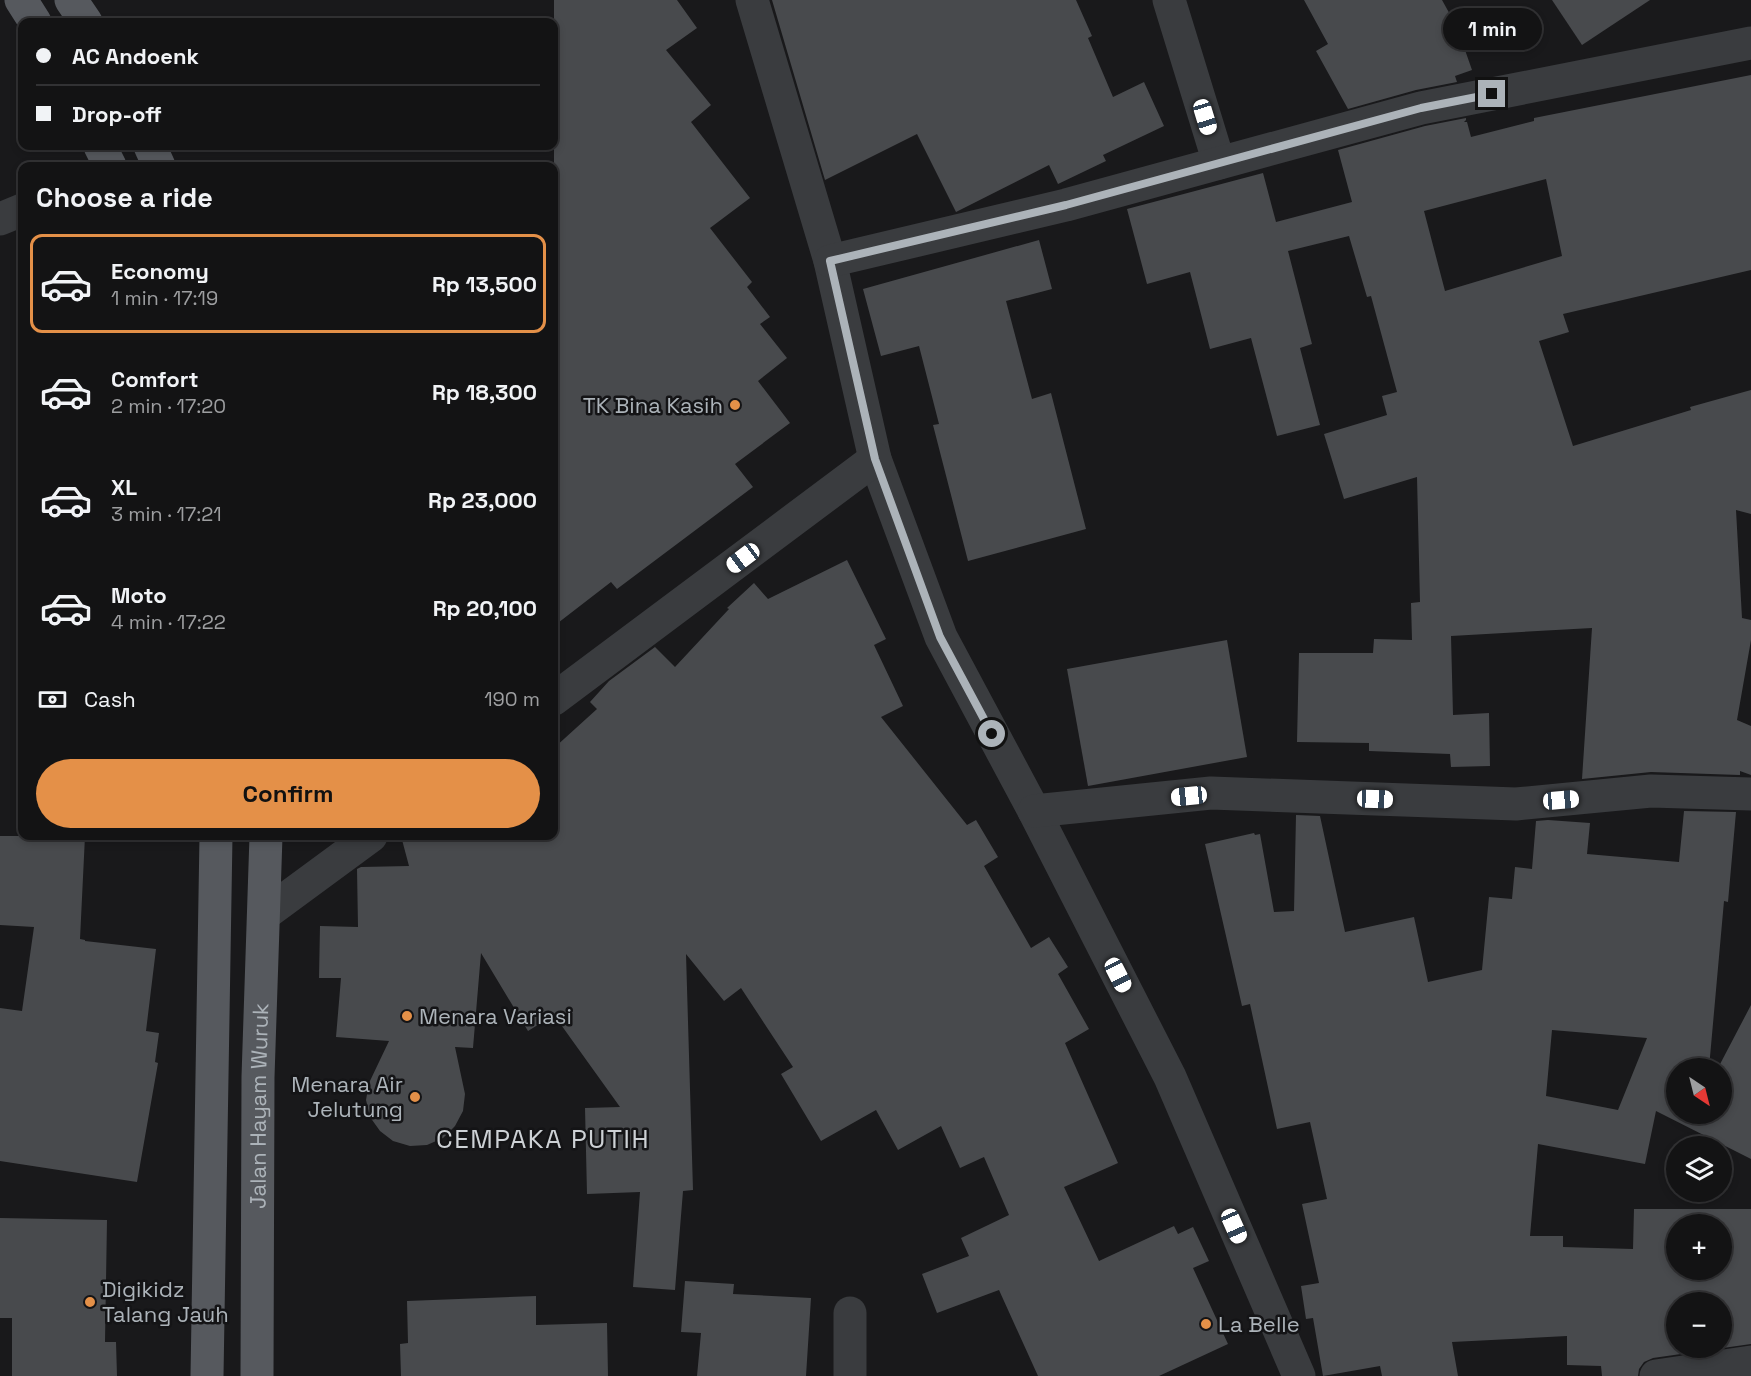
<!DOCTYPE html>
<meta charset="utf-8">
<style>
:root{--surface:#131314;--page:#202022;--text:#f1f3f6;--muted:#9d9ea0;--line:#323234;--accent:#e49048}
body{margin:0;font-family:"Space Grotesk",sans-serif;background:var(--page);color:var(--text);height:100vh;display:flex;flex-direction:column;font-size:22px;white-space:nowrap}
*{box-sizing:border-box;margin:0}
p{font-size:20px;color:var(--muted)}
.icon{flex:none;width:33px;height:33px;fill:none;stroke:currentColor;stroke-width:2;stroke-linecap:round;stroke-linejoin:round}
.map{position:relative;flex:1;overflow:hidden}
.side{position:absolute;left:18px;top:162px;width:540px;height:678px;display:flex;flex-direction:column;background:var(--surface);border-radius:12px;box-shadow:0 3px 9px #0003,0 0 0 2px var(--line)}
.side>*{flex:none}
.banner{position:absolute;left:18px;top:18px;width:540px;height:132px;border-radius:12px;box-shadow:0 3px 9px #0003,0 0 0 2px var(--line);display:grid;align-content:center;height:132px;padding:0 18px;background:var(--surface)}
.needle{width:39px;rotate:145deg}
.buttons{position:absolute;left:1666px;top:1058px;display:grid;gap:12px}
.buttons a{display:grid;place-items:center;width:66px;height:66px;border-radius:50%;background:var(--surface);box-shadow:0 3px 9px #0003,0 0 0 2px var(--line);font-size:30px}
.end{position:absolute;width:27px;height:27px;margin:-14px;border:8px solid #acb3b9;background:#111;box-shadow:0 0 0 3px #111}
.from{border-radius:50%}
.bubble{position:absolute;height:42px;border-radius:21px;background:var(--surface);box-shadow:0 3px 9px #0003,0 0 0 2px var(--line);font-size:20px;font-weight:800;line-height:42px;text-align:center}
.car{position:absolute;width:18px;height:36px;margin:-18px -9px;border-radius:8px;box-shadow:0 0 4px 2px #0007;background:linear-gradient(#fff 24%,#345 0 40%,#fff 0 76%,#345 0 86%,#fff 0)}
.banner b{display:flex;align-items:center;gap:21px;height:57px;font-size:22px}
.banner b+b{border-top:2px solid var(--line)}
.banner i{width:15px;height:15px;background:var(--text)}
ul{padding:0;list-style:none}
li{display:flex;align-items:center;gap:18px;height:99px;margin:0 12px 9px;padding:0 6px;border:3px solid transparent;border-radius:12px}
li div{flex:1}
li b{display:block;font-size:22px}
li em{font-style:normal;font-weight:800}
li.on{border-color:var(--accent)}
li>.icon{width:54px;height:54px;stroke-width:1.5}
h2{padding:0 18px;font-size:27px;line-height:72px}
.pay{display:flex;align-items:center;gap:15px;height:66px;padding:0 18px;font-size:22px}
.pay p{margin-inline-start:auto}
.action{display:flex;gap:12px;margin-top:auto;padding:12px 18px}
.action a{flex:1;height:69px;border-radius:36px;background:var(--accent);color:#111;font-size:24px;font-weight:800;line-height:69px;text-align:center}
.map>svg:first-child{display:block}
.building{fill:#484a4d;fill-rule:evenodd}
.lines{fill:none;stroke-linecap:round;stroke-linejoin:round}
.minor{stroke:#3a3c3f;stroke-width:33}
.major{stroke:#56595e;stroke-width:33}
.route{stroke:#acb3b9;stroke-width:8}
.poi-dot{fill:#e49048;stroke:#141416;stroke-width:2}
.labels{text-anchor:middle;stroke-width:5;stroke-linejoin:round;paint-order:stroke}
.poi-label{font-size:22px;fill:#acb3b9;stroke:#141416;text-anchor:start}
.street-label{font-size:22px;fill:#acb3b9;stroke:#141416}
.quarter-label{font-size:26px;letter-spacing:1.5px;fill:#cdd1d5;stroke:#141416}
</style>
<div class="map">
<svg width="1751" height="1376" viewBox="0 0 1751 1376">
<rect width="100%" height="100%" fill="#19191b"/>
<!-- building -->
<g class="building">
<polygon points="554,0 677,0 697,28 666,50 711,105 691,122 750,198 710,228 752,282 747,287 770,317 760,324 787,358 758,381 790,423 735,464 753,487 617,589 611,582 554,626"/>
<polygon points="772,0 1076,0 1092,36 1088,38 1113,97 1144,82 1164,126 1103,155 1106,161 1058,184 1049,165 956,212 917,134 825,180"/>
<polygon points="1304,0 1442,0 1457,27 1472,70 1455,76 1457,82 1416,90 1348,109 1316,51 1328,44"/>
<polygon points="1552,0 1650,0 1582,45"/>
<path d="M1751 75V270L1563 314 1569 332 1539 341 1573 446 1691 410 1690 407 1751 390V514L1736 510 1742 618 1751 620V640L1737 720 1751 726V775L1740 771V775L1651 772 1582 779 1592 628 1451 636 1453 715 1489 713 1490 766 1451 767 1450 754 1369 751V743L1297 742 1299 653H1373L1374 639 1412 640 1411 603 1420 602 1417 477 1344 499 1324 434 1387 415 1382 396 1397 392 1371 296 1367 297 1349 236 1288 251 1312 344 1300 348 1320 425 1277 436 1251 338 1210 349 1190 272 1147 284 1127 209 1263 173 1276 222 1352 202 1338 150 1425 126 1466 118V120L1464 122H1467L1471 137 1534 121V118ZM1546 179 1562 256 1445 291 1424 211Z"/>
<polygon points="1039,240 1052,289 1006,301 1032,399 1051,393 1086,529 968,561 933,425 939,424 919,346 881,356 863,289"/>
<polygon points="847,560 886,639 874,645 903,706 881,717 967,825 976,820 998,857 984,866 1031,948 1049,937 1068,967 1058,974 1089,1029 1065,1043 1118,1163 1064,1187 1099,1261 1174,1226 1178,1234 1193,1227 1209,1261 1193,1268 1228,1344 1159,1376 1038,1376 999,1290 937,1313 922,1274 969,1256 961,1238 1009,1215 984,1157 960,1168 941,1126 898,1150 876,1110 821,1141 781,1074 793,1067 741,988 724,1001 686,954 693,1190 683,1191 675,1290 633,1287 640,1192 587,1194 585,1108 620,1107 554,1015 528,1031 481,953 473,1048 455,1047 465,1094 463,1111 455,1126 443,1138 427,1145 410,1146 393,1141 380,1131 370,1117 366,1100 369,1083 389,1041 336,1037 341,978 319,978 320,926 358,927 357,869 361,867 409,866 401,836 554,836 554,748 597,709 590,702 609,681 655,647 675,667 729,609 727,608 754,583 768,599"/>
<polygon points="1227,640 1247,757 1088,786 1067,669"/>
<path d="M1684 811 1736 812 1728 902 1724 901 1709 1068H1677V1113H1722V1068H1718L1751 1005V1159L1656 1111 1645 1164 1538 1144 1530 1236H1563V1247L1633 1249 1634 1209H1751V1344L1653 1358 1644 1362 1639 1369 1638 1376H1602L1601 1366 1567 1365V1336L1452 1342 1458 1376H1382L1380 1366 1323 1376 1313 1318 1306 1319 1301 1286 1319 1283 1302 1204 1327 1199 1310 1122 1277 1129 1250 1004 1242 1006 1205 844 1254 833 1255 835 1260 834 1274 912 1294 911 1296 815 1320 816 1345 932 1414 917 1428 982 1482 970 1489 897 1512 899 1515 867 1532 869 1536 821 1548 820 1590 823 1587 854 1679 862ZM1552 1030 1647 1038 1618 1110 1546 1096ZM1677 1224H1722V1269H1677ZM1677 1302H1722V1347H1677Z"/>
<polygon points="0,836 85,836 80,939 85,940 85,941 156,949 146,1031 159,1033 155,1062 158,1063 137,1182 0,1161 0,1008 22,1011 34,927 0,925"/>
<polygon points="0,1218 107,1220 105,1342 116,1342 117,1376 12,1376 12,1318 0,1318"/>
<polygon points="685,1281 734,1284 733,1294 811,1298 806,1376 697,1376 701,1333 681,1332"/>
<polygon points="536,1296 536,1325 607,1323 608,1376 401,1376 400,1344 408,1343 407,1301"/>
</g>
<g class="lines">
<!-- minor -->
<g class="minor">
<polyline points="752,0 830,261 875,459 941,637 1034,811 1170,1077 1299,1376"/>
<polyline points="1169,0 1219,163"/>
<polyline points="0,219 22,210"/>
<polyline points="830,261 1066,205 1421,108 1751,43"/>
<polyline points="554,699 875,459"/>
<polyline points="1034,811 1211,793 1516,804 1651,791 1751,794"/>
<polyline points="265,914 371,836"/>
<polyline points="850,1313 850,1376"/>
<polyline points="1656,1376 1751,1362"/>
</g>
<!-- major -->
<g class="major">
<polyline points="21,0 35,22"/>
<polyline points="71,0 86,22"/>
<polyline points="100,146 110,166"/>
<polyline points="150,146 159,166"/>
<polyline points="207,1376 216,836"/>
<path id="s1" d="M257 1376 258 1077 266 836"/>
</g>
</g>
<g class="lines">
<!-- route -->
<polyline class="route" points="992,734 940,637 875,459 830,261 1066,205 1421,108 1492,94"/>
</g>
<!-- markers -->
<g class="poi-dot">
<circle cx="735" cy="405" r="6"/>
<circle cx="407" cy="1016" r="6"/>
<circle cx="415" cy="1097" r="6"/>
<circle cx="90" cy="1302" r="6"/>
<circle cx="1206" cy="1324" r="6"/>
</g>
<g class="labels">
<!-- poi labels -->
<g class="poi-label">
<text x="723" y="413" text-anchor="end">TK Bina Kasih</text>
<text x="419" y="1024">Menara Variasi</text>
<text x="403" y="1092" text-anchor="end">Menara Air<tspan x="403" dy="25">Jelutung</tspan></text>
<text x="102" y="1297">Digikidz<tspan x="102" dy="25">Talang Jauh</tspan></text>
<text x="1218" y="1332">La Belle</text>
</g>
<!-- street labels -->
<g class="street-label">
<text dy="8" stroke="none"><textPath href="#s1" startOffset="270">Jalan Hayam Wuruk</textPath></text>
</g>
<!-- quarter labels -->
<g class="quarter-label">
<text x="543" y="1148">CEMPAKA PUTIH</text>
</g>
</g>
</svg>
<div class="buttons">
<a><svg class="needle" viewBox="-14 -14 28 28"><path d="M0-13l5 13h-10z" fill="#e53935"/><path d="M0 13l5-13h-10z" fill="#9d9ea0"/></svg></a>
<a><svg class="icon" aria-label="layers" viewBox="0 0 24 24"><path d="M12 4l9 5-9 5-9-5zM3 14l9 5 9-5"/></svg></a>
<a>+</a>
<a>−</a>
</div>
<i class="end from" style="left:992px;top:734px"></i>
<i class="end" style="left:1492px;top:94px"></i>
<div class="bubble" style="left:1443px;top:8px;width:99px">1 min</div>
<i class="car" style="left:1205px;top:117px;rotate:163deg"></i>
<i class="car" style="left:743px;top:558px;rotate:233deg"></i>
<i class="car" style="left:1189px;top:796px;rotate:264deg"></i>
<i class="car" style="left:1375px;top:799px;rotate:92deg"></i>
<i class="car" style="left:1561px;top:800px;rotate:85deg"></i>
<i class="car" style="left:1118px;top:975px;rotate:153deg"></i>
<i class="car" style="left:1234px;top:1226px;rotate:156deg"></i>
<div class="banner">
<b><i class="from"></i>AC Andoenk</b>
<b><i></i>Drop-off</b>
</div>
<section class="side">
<h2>Choose a ride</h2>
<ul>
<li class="on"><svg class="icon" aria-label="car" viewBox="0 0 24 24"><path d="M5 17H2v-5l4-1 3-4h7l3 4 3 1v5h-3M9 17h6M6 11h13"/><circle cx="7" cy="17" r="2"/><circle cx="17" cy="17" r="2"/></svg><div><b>Economy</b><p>1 min · 17:19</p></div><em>Rp 13,500</em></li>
<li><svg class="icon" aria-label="car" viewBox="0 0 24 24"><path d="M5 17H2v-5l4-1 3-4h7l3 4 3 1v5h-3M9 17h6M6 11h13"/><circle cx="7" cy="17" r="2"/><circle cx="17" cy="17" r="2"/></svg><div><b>Comfort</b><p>2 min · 17:20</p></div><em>Rp 18,300</em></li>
<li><svg class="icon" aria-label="car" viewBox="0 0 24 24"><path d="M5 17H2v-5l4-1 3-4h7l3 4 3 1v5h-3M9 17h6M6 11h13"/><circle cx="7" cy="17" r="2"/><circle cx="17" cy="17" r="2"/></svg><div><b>XL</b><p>3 min · 17:21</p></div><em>Rp 23,000</em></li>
<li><svg class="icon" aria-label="car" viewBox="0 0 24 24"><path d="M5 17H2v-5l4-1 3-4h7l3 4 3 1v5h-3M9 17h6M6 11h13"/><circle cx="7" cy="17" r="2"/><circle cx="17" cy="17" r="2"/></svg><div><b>Moto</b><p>4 min · 17:22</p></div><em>Rp 20,100</em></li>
</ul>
<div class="pay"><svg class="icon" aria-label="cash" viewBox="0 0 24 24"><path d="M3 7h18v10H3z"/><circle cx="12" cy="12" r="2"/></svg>Cash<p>190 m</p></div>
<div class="action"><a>Confirm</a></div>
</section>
</div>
